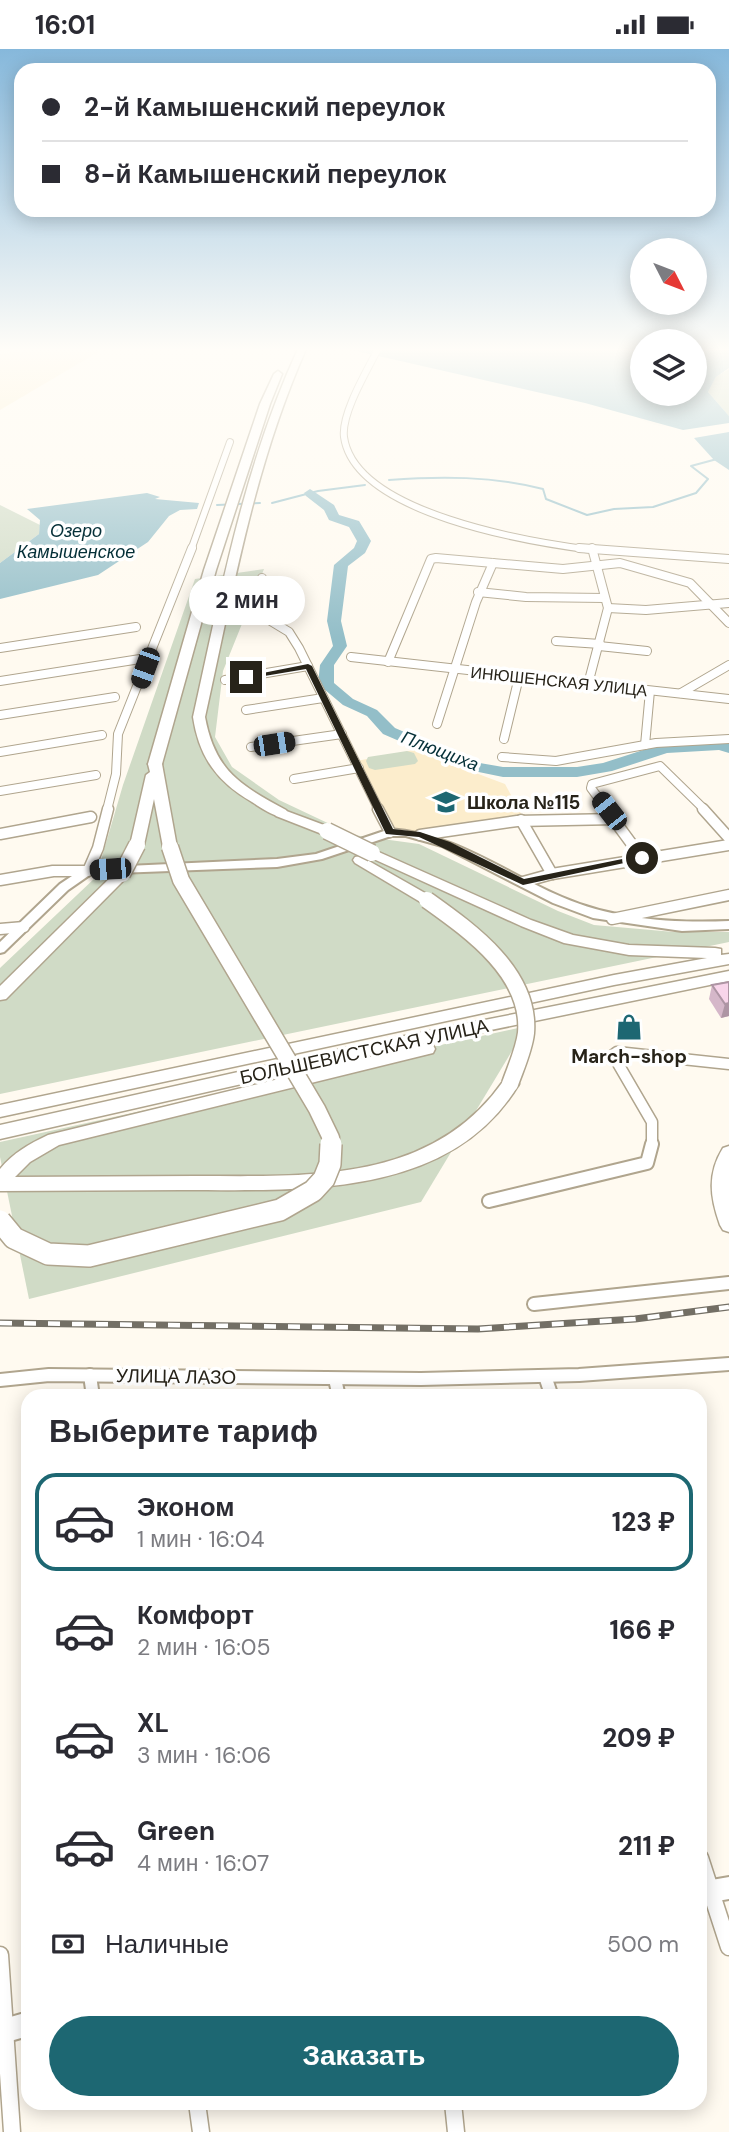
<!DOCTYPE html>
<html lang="ru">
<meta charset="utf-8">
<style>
:root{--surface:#fff;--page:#f2f2f3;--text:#2b2b33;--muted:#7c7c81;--line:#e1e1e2;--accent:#1d6772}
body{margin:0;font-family:"DM Sans",sans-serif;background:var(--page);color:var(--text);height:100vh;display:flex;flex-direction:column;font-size:26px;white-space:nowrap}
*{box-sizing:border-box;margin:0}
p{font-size:23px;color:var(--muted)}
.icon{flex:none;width:38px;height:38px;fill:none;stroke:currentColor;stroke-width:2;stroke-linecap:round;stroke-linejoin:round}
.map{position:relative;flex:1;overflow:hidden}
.details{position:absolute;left:21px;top:1340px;width:686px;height:721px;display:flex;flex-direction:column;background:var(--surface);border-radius:21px;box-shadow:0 4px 18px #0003}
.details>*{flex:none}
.banner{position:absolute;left:14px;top:14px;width:702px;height:154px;border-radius:21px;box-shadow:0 4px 18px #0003;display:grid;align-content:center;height:154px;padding:0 28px;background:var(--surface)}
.needle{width:46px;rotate:132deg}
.buttons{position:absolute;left:630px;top:189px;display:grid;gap:14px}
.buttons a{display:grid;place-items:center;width:77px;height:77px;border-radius:50%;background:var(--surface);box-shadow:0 4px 18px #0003;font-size:35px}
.end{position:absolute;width:32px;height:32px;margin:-16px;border:9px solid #272319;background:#fff;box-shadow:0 0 0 4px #fff}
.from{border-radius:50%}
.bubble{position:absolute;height:49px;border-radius:24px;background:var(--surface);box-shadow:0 4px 18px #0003;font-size:23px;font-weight:700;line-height:49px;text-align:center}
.car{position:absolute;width:21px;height:42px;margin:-21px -10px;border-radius:9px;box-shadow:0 0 5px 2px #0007;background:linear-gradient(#222 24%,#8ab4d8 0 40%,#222 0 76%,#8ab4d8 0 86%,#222 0)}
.banner b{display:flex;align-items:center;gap:24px;height:66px;font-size:26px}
.banner b+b{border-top:2px solid var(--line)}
.banner i{width:18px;height:18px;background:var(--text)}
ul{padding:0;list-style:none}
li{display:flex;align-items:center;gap:21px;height:98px;margin:0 14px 10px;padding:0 14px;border:4px solid transparent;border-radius:21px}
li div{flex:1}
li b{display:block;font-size:26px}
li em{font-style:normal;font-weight:700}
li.selected{border-color:var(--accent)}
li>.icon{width:63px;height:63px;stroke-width:1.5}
h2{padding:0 28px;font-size:32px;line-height:84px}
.pay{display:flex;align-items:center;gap:18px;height:77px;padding:0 28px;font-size:26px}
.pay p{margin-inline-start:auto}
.action{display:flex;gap:14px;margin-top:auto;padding:14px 28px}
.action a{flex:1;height:80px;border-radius:42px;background:var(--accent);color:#fff;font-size:28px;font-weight:700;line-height:80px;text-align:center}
.status{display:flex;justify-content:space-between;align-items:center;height:49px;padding:0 35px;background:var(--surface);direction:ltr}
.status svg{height:19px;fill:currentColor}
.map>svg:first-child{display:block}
.built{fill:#fcedcc}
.green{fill:#d0dbc6}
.water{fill:#93bec8}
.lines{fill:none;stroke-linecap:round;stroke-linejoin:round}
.stream{stroke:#93bec8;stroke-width:2}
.river{fill:#93bec8;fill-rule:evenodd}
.minor-far4-casing{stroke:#b0a58e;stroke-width:8}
.minor-far3-casing{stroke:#b0a58e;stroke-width:10}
.minor-far2-casing{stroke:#b0a58e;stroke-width:13}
.minor-far1-casing{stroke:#b0a58e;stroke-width:16}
.minor-casing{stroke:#b0a58e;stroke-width:19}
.tertiary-casing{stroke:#b0a58e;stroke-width:4}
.secondary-casing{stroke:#b0a58e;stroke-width:3}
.primary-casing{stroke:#b0a58e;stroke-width:3}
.trunk-casing{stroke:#b0a58e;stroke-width:3}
.minor-far4{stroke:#fff;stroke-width:6}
.minor-far3{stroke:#fff;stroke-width:8}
.minor-far2{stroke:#fff;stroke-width:10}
.minor-far1{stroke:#fff;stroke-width:12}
.minor{stroke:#fff;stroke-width:16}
.tertiary{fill:#fff;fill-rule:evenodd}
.secondary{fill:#fff;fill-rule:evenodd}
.primary{fill:#fff;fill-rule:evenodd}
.trunk{fill:#fff;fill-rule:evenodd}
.rail-casing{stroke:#736f65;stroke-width:7}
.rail{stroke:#fff;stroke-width:4.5;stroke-dasharray:12;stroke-linecap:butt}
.trunk-bridge-far1-casing{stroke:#b0a58e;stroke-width:19;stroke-linecap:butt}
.trunk-bridge-casing{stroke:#b0a58e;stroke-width:24;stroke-linecap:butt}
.trunk-bridge-far1{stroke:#fff;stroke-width:16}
.trunk-bridge{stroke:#fff;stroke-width:21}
.wall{fill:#d5b7c9}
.shaded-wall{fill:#ae95a4}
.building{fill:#f8d5ea;stroke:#ae95a4;stroke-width:2}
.route{fill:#272319}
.labels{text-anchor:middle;stroke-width:7;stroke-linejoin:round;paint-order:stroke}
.far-street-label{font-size:16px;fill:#272319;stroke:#fff}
.far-water-label{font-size:18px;font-style:italic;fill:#042f37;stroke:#fff}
.poi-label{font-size:19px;font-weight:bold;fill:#272319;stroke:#fff;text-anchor:start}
.street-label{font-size:19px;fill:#272319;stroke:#fff}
</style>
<div class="status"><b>16:01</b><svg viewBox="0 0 49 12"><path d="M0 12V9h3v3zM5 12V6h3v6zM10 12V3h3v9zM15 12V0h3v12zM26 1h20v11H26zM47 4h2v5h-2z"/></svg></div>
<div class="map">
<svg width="729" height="2083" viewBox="0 0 729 2083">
<rect width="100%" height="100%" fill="#fffaf0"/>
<!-- built -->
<g class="built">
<polygon points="55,298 98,298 100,302 0,361 0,305"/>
<polygon points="414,701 505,735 524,770 409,785 397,781 351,713"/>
</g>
<!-- green -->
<g class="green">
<polygon points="729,320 729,367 708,343 716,328"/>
<polygon points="0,456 40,476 39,485 0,514"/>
<polygon points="264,520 223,622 215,688 232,718 279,751 353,786 419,795 558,862 594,876 674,883 729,883 729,893 0,1045 0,919 96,828 123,736 195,530"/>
<polygon points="407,702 414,704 418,712 415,715 375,721 369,719 366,712 368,708"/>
<polygon points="527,977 421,1153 29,1250 0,1108 0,1093"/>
</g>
<!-- water -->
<g class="water">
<polygon points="339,298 642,298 642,345 695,345 695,298 729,298 729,319 716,328 708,343 729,367 729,374 683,381 585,354"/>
<polygon points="729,383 729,421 714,411 694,389"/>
<polygon points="147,444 160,448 155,450 199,454 197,460 180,461 169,467 148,493 98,526 0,550 0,514 39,485 40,471 27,460"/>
</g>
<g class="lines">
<!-- stream -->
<g class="stream">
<path d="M389 431C441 427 492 427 543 440L546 450 587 466 614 460 653 458 696 444 708 430 691 417 717 410"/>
<polyline points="272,454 318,442 365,436"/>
<polyline points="217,456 260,454"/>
</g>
<!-- river -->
<polygon class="river" points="310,440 334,456 339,466 359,472 371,492 365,504 348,517 341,572 347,597 334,616 334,634 353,650 377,661 395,679 474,713 503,718 577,718 603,714 665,694 721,691 729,693 729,704 719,701 667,704 612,722 577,728 503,728 464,720 383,685 367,667 343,656 318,635 320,616 333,597 327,572 334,516 354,499 357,492 349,478 329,471 324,461 306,447 304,444"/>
<!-- minor-far4 casing -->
<g class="minor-far4-casing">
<g id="minor-far4">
<path d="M379 298C368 320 341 364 344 388 355 465 530 493 592 501"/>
<polyline points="191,501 230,393"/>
</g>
</g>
<!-- minor-far3 casing -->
<g class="minor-far3-casing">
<g id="minor-far3">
<polyline points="579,499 729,510"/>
<polyline points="262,529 261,566 289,583 299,599 379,761"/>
<polyline points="478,543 526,548 604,549"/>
<polyline points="608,559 646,561 729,554"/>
<polyline points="556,592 600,595"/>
<polyline points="599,597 647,602"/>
<polyline points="0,599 136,578"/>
<polyline points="351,608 729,650"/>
<polyline points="388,613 431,510 436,509 563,520 620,514 690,534 729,574"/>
<polyline points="225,631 308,617"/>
<polyline points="0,632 140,610"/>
<polyline points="588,635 608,559 592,499"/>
<polyline points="681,644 729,616"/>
<polyline points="246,661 323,649"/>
<polyline points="0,666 115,648"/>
<polyline points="437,675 476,553 493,514"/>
<polyline points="504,690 519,628"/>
<polyline points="645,696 650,642"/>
<polyline points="251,698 342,685"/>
<polyline points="0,703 102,686"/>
<polyline points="502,708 556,712 656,694 729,690"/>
<polyline points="294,730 359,719"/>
<polyline points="0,742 96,726"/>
<polyline points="107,761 116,725 118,685 192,499"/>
<polyline points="607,761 591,739 592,735 660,717 705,761"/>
</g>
</g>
<!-- minor-far2 casing -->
<g class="minor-far2-casing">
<g id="minor-far2">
<polyline points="378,760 390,783"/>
<polyline points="606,760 642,809"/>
<polyline points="703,760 729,789"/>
<polyline points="521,771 552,825"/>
<polyline points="0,785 91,768"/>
<polyline points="420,786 517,772 616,770"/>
<polyline points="0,831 53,822 88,822 98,799 108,760"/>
<polyline points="523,833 552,825 729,796"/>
<polyline points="612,870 729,846"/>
<polyline points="0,880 24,878"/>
<polyline points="652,1097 652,1073 613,1006 617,1003 729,1015"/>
</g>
</g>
<!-- minor-far1 casing -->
<g class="minor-far1-casing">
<g id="minor-far1">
<polyline points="489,1152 647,1114 652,1095"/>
<polyline points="534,1255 729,1234"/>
<polyline points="90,1326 93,1348"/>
<polyline points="545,1327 552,1348"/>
<polyline points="335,1330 339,1348"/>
<polyline points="0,1331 49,1326 421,1330 579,1326 729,1315"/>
</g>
</g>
<!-- minor casing -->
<g class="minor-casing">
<g id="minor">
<polyline points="700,1809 729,1898"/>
<polyline points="0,1906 12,2083"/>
<polyline points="197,2054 201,2083"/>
<polyline points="453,2054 456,2083"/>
</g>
</g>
<!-- tertiary casing -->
<g class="tertiary-casing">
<g id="tertiary">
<path d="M390 780C454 784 505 824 562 848 614 871 673 874 729 872V880L682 882 593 869 553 854 442 797 406 787H391L322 810 277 818 91 825 68 841 4 903 0 904V893L60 835 84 819 277 810 316 805Z"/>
<polygon points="729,1828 729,1850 700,1855 700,1833"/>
<polygon points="28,1963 28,1987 0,1995 0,1971"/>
</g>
</g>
<!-- secondary casing -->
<g class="secondary-casing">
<path id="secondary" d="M729 1097V1183L723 1181 720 1176C710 1148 707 1125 723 1099Z"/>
</g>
<!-- primary casing -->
<g class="primary-casing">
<g id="primary">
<path d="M299 298H307C254 416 233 542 205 668 215 722 240 736 286 761L288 764 281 768C271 766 261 759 252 753 217 733 199 708 193 668 221 542 244 416 299 298Z"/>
<polygon points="278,322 282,325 270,355 216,521 162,715 160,718 150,718 148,715 204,521 260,355 274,325"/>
</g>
</g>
<!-- trunk casing -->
<g class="trunk-casing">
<g id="trunk">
<polygon points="155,711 162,715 177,798 170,802 163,798 154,750 144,796 137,800 130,796 146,726 150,723 148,715"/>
<polygon points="281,760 332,779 334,782 332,785 322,785 276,767 274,764"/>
<polygon points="372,800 531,871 573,886 629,896 715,899 721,900 721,906 729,905 729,915 614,936 0,1068 0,1056 614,926 707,909 629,906 564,894 521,877 367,807 365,804"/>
<polygon points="360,807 432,848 435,851 432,854 422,854 355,814 353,811 355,808"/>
<polygon points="122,821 127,822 129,825 127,828 6,950 0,951 0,937 117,822"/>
<polygon points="729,922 729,932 360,1008 0,1090 0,1076 360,996"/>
<path d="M427 994 433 996 435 1000 433 1004 59 1096 30 1113 15 1128C75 1128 135 1127 195 1127 308 1127 432 1135 504 1031H516L519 1035C450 1151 298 1141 181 1141 121 1141 60 1142 0 1142V1120C13 1104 29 1095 48 1086Z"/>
</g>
</g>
<!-- minor-far4 -->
<use href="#minor-far4" class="minor-far4"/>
<!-- minor-far3 -->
<use href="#minor-far3" class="minor-far3"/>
<!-- minor-far2 -->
<use href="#minor-far2" class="minor-far2"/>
<!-- minor-far1 -->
<use href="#minor-far1" class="minor-far1"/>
<!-- minor -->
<use href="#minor" class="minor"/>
<!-- tertiary -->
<use href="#tertiary" class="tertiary"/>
<!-- secondary -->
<use href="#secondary" class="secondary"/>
<!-- primary -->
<use href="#primary" class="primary"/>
<!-- trunk -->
<use href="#trunk" class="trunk"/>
<!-- rail casing -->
<g class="rail-casing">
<polyline id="rail" points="0,1274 478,1280 635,1270 729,1258"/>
</g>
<!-- rail -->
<use href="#rail" class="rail"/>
<!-- trunk-bridge-far1 casing -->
<g class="trunk-bridge-far1-casing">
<g id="trunk-bridge-far1">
<polyline points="327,782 372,804"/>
<polyline points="170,798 181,831 317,1060 331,1089 331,1097"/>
<polyline points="122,825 137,796"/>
<path d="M427 851C469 881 531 924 526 984 524 1001 516 1018 510 1035"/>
</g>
</g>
<!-- trunk-bridge casing -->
<g class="trunk-bridge-casing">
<polyline id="trunk-bridge" points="0,1172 14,1189 48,1205 89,1207 280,1161 313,1142 324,1130 330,1115 331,1095"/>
</g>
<!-- trunk-bridge-far1 -->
<use href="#trunk-bridge-far1" class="trunk-bridge-far1"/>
<!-- trunk-bridge -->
<use href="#trunk-bridge" class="trunk-bridge"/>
</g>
<!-- wall -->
<polygon class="wall" points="729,933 729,967 721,969 709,950 712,936"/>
<!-- shaded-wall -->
<polygon class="shaded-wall" points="729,954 729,967 721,969 725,955"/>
<!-- building -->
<polygon class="building" points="729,933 729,954 725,955 712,936"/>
<!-- sky -->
<linearGradient id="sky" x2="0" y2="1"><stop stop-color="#86b8db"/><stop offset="0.51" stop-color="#fffdf8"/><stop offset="1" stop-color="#fffdf8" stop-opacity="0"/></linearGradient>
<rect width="729" height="589" fill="url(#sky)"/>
<!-- route -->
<polygon class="route" points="308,615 312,617 393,780 420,783 450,793 524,830 642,806 647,809 523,836 419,788 386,785 306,620 246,630 242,628"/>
<!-- icons -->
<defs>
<g id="school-bare" transform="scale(2.1)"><path d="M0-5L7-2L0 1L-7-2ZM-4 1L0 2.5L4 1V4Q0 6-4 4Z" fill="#1d6772" stroke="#fff" stroke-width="2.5" paint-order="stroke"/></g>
<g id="shop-bare" transform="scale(2.1)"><path d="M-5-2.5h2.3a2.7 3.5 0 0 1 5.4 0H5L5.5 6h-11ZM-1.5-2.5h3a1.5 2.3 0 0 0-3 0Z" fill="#1d6772" stroke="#fff" stroke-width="2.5" paint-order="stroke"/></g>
</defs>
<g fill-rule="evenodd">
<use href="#school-bare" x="446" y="753"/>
<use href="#shop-bare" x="629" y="978"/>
</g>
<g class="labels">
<!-- far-street labels -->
<g class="far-street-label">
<text transform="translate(559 632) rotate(6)" y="6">ИНЮШЕНСКАЯ УЛИЦА</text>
</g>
<!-- far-water labels -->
<g class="far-water-label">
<text x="76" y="488">Озеро<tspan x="76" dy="21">Камышенское</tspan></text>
<text transform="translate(440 702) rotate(21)" y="6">Плющиха</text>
</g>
<!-- poi labels -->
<g class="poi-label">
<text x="467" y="760">Школа №115</text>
<text x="629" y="1014" text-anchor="middle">March-shop</text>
</g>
<!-- street labels -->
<g class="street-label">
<text transform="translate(364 1002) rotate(-12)" y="7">БОЛЬШЕВИСТСКАЯ УЛИЦА</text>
<text transform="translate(176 1327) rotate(1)" y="7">УЛИЦА ЛАЗО</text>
</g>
</g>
</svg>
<div class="buttons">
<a><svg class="needle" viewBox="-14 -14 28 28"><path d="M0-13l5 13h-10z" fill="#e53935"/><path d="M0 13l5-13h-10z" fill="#7c7c81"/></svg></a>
<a><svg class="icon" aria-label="layers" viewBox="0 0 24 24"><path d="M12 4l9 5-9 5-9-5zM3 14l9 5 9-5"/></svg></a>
</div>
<i class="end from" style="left:642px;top:809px"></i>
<i class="end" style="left:246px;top:628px"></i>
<div class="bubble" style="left:189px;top:527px;width:116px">2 мин</div>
<i class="car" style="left:145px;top:619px;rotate:200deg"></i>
<i class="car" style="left:274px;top:695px;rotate:81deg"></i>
<i class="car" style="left:609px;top:762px;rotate:322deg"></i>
<i class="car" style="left:110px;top:820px;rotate:266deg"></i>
<div class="banner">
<b><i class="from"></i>2-й Камышенский переулок</b>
<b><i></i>8-й Камышенский переулок</b>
</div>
<section class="details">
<h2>Выберите тариф</h2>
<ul>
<li class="selected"><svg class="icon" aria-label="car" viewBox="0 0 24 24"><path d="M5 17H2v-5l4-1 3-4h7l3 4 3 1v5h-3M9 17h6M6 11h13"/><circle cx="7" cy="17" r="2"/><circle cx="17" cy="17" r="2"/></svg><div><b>Эконом</b><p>1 мин · 16:04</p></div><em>123 ₽</em></li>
<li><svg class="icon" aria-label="car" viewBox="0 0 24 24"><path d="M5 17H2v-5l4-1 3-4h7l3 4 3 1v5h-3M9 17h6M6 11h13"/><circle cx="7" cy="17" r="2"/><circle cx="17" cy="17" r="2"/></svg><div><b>Комфорт</b><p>2 мин · 16:05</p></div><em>166 ₽</em></li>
<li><svg class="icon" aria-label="car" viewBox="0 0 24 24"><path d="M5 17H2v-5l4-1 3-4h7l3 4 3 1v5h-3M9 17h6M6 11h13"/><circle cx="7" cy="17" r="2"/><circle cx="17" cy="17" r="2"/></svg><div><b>XL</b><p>3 мин · 16:06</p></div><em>209 ₽</em></li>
<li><svg class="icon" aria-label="car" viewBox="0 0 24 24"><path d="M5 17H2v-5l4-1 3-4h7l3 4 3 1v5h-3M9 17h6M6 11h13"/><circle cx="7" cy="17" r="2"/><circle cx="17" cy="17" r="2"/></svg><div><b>Green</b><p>4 мин · 16:07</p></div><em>211 ₽</em></li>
</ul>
<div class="pay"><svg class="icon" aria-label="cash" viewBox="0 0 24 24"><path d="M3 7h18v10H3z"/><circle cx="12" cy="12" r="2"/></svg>Наличные<p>500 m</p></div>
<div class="action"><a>Заказать</a></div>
</section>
</div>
